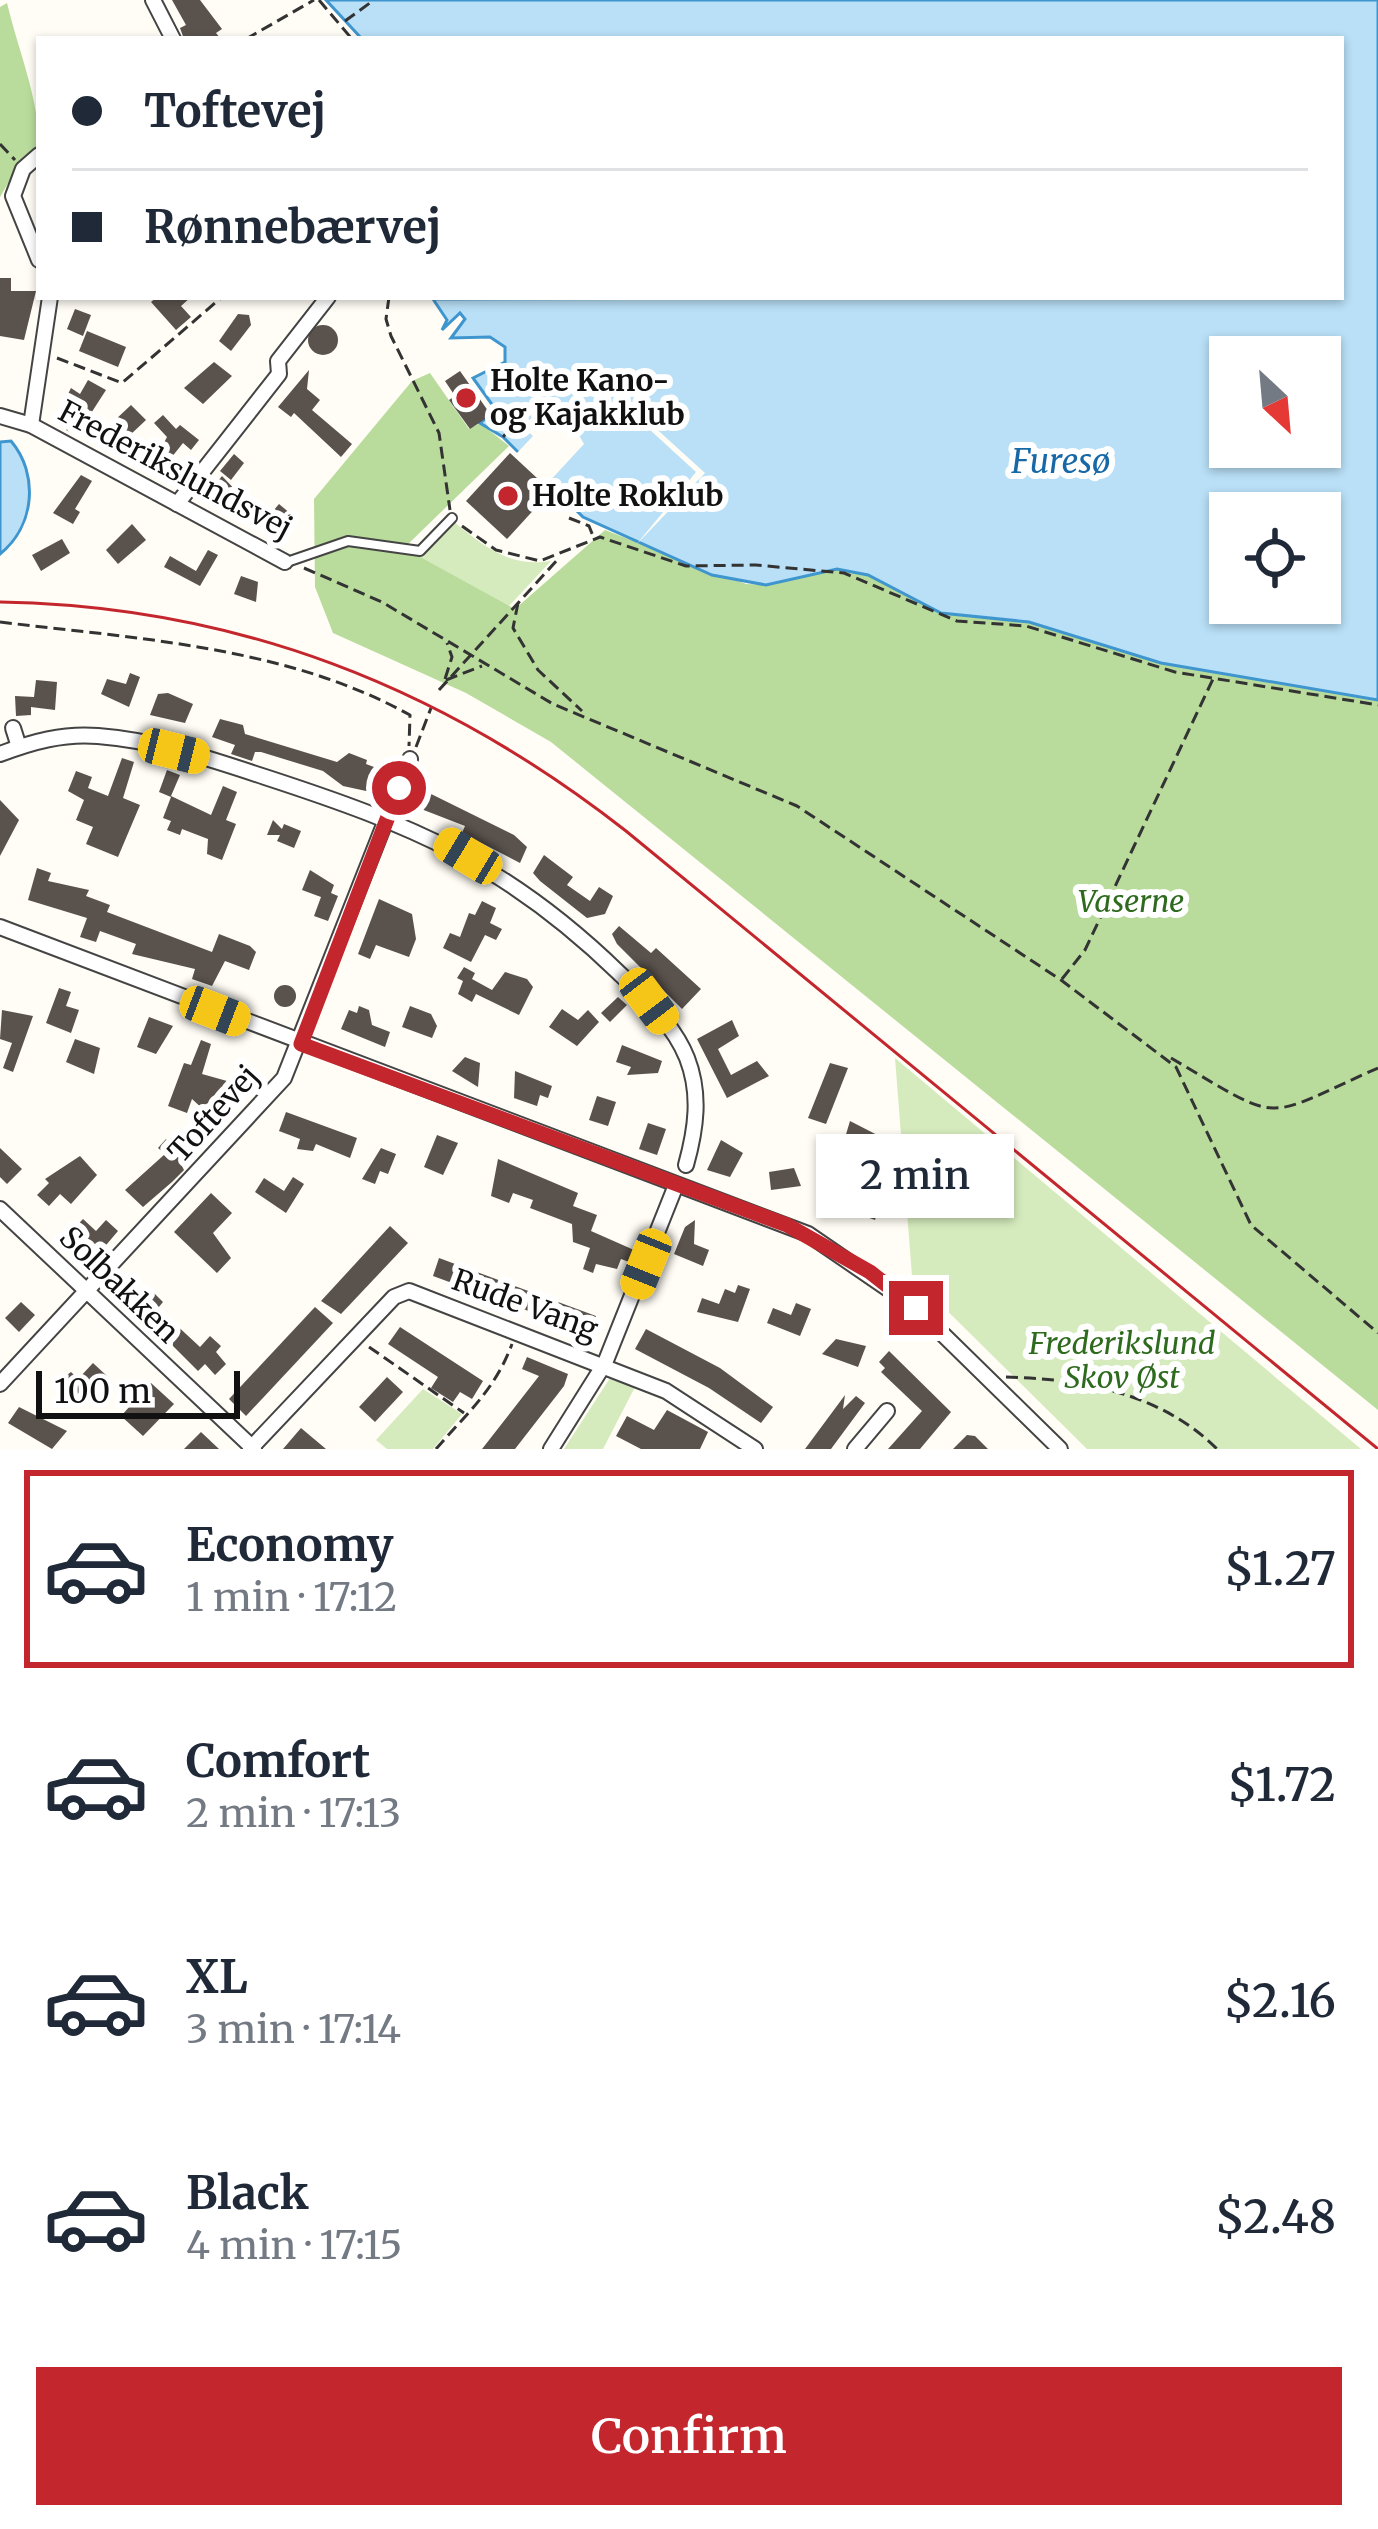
<!DOCTYPE html>
<meta charset="utf-8">
<style>
:root{--surface:#fff;--page:#f2f2f3;--text:#1f2937;--muted:#747a83;--line:#e0e1e3;--accent:#c4262e}
body{margin:0;font-family:Merriweather,serif;background:var(--page);color:var(--text);height:100vh;display:flex;flex-direction:column;font-size:45px;white-space:nowrap}
*{box-sizing:border-box;margin:0}
p{font-size:39px;color:var(--muted)}
.icon{flex:none;width:66px;height:66px;fill:none;stroke:currentColor;stroke-width:2;stroke-linecap:round;stroke-linejoin:round}
.map{position:relative;height:1449px;overflow:hidden}
.drawer{display:flex;flex-direction:column;background:var(--surface);flex:1}
.drawer>*{flex:none}
.top-card{position:absolute;left:36px;top:36px;width:1308px;height:264px;border-radius:0px;box-shadow:0 3px 9px #0004;display:grid;align-content:center;height:264px;padding:0 36px;background:var(--surface)}
.needle{width:78px;rotate:154deg}
.controls{position:absolute;left:1209px;top:336px;display:grid;gap:24px}
.controls a{display:grid;place-items:center;width:132px;height:132px;border-radius:0px;background:var(--surface);box-shadow:0 3px 9px #0004;font-size:60px}
.scale{position:absolute;left:36px;bottom:30px;width:204px;box-sizing:border-box;padding-left:12px;border:6px solid #111;border-top:0;font-size:33px;line-height:42px;white-space:nowrap;color:#111;-webkit-text-stroke:9px #fff;paint-order:stroke}
.end{position:absolute;width:54px;height:54px;margin:-27px;border:15px solid #c4262e;background:#fff;box-shadow:0 0 0 6px #fff}
.from{border-radius:50%}
.bubble{position:absolute;height:84px;border-radius:0px;background:var(--surface);box-shadow:0 3px 9px #0004;font-size:39px;font-weight:600;line-height:84px;text-align:center}
.car{position:absolute;width:36px;height:72px;margin:-36px -18px;border-radius:15px;box-shadow:0 0 9px 3px #0007;background:linear-gradient(#f5c518 24%,#345 0 40%,#f5c518 0 76%,#345 0 86%,#f5c518 0)}
.top-card b{display:flex;align-items:center;gap:42px;height:114px;font-size:45px}
.top-card b+b{border-top:3px solid var(--line)}
.top-card i{width:30px;height:30px;background:var(--text)}
ul{padding:21px 0 0;list-style:none}
li{display:flex;align-items:center;gap:36px;height:198px;margin:0 24px 18px;padding:0 12px;border:6px solid transparent;border-radius:0px}
li div{flex:1}
li b{display:block;font-size:45px}
li em{font-style:normal;font-weight:600}
li.active{border-color:var(--accent)}
li>.icon{width:108px;height:108px;stroke-width:1.5}
.button{display:flex;gap:24px;margin-top:auto;padding:24px 36px}
.button a{flex:1;height:138px;border-radius:0px;background:var(--accent);color:#fff;font-size:48px;font-weight:600;line-height:138px;text-align:center}
.map>svg:first-child{display:block}
.green{fill:#d5ebbd}
.forest{fill:#b9dc9c}
.water{fill:#b9e0f7;stroke:#3f96cf;stroke-width:3;fill-rule:evenodd}
.pier{fill:#fffdf5}
.building{fill:#5a524d}
.lines{fill:none;stroke-linecap:round;stroke-linejoin:round}
.lane-casing{stroke:#444;stroke-width:12}
.street-casing{stroke:#444;stroke-width:18}
.path{stroke:#333;stroke-width:3;stroke-dasharray:12 6;stroke-linecap:butt}
.lane{stroke:#fff;stroke-width:8}
.street{stroke:#fff;stroke-width:14}
.tram{stroke:#c4262e;stroke-width:3}
.route{stroke:#c4262e;stroke-width:15}
.poi-dot{fill:#c4262e;stroke:#fff;stroke-width:4.5}
.labels{text-anchor:middle;stroke-width:12;stroke-linejoin:round;paint-order:stroke}
.poi-label{font-size:30px;font-weight:bold;fill:#111;stroke:#fff;text-anchor:start}
.street-label{font-size:30px;fill:#111;stroke:#fff}
.park-label{font-size:30px;font-style:italic;fill:#2f6b1f;stroke:#fff}
.water-label{font-size:33px;font-style:italic;fill:#1768a6;stroke:#fff}
</style>
<div class="map">
<svg width="1378" height="1449" viewBox="0 0 1378 1449">
<rect width="100%" height="100%" fill="#fffdf5"/>
<!-- green -->
<g class="green">
<path d="M454 522C485 547 510 568 551 561L509 606 420 557Z"/>
<polygon points="895,1058 1361,1449 1087,1449 912,1276"/>
<polygon points="612,1375 636,1385 603,1449 564,1449"/>
<polygon points="423,1389 462,1414 433,1449 387,1449 376,1440"/>
</g>
<!-- forest -->
<g class="forest">
<path d="M7 3C19 53 39 98 39 147L17 168 0 197V7Z"/>
<polygon points="430,373 469,429 480,423 509,446 404,548 515,609 605,530 746,584 767,585 837,569 868,575 941,613 1029,622 1161,663 1378,700 1378,1410 551,742 466,693 333,633 315,587 314,499 412,381"/>
</g>
<!-- water -->
<g class="water">
<path d="M326 0H1378V700L1161 663 1029 622 941 613 868 575 837 569 766 585 712 575 583 517 503 437 480 423 496 410 473 378 505 362V347L490 337 451 338 465 319 460 313 442 330 447 320 433 299 1341 297V39H362ZM1230 357H1320V447H1230ZM1230 513H1320V603H1230Z"/>
<path d="M11 441C39 474 35 526 0 554V442Z"/>
</g>
<!-- pier -->
<g class="pier">
<polygon points="600,397 604,401 576,430 584,444 547,484 516,454 533,436 526,430 544,409 549,413 535,432 553,415 568,429"/>
<polygon points="629,404 705,473 636,545 696,472 626,408"/>
</g>
<!-- building -->
<g class="building">
<polygon points="172,0 200,0 222,29 216,33 221,39 184,39 180,28 186,25"/>
<polygon points="0,278 11,278 11,291 36,291 24,340 0,336"/>
<polygon points="157,297 191,297 181,306 191,317 176,330 151,302"/>
<polygon points="75,309 91,315 83,336 67,329"/>
<polygon points="238,314 249,315 251,325 231,351 219,341"/>
<circle cx="323" cy="340" r="15"/>
<polygon points="87,331 126,347 118,367 79,351"/>
<polygon points="214,362 232,376 203,404 184,388"/>
<polygon points="309,370 307,389 320,400 312,410 352,444 341,457 294,413 291,417 278,407"/>
<polygon points="460,371 491,415 470,429 449,400 455,396 445,381"/>
<polygon points="88,380 106,390 77,435 66,430 74,416 63,409 64,402 71,388 80,394"/>
<polygon points="131,405 146,420 129,436 114,421"/>
<polygon points="163,415 176,429 180,425 199,440 191,450 183,443 167,463 158,454 167,437 154,423"/>
<polygon points="510,453 551,491 507,539 466,501"/>
<polygon points="234,454 244,463 231,480 220,471"/>
<polygon points="81,475 92,481 75,509 80,512 73,524 53,513"/>
<polygon points="222,476 242,497 229,512 207,495"/>
<polygon points="279,504 291,514 280,527 268,517"/>
<polygon points="132,524 146,540 118,564 106,550"/>
<polygon points="62,539 70,553 41,571 32,555"/>
<polygon points="208,550 218,555 200,586 164,567 170,556 196,571"/>
<polygon points="241,576 258,582 256,602 234,594"/>
<polygon points="130,673 140,677 129,707 101,694 107,679 126,684"/>
<polygon points="36,680 57,682 55,710 31,707 31,715 16,716 15,696 34,697"/>
<polygon points="168,693 193,704 185,723 150,715 158,694"/>
<polygon points="220,719 243,725 245,734 337,762 349,753 367,760 366,764 382,770 385,778 380,794 343,786 323,771 261,752 255,752 252,761 231,754 235,745 212,737"/>
<polygon points="122,758 134,762 123,798 140,805 118,857 86,844 93,827 76,820 84,800 68,791 76,771 92,777 88,788 108,796"/>
<polygon points="167,770 180,775 171,796 211,815 223,786 237,792 226,820 236,824 222,860 207,854 208,839 182,829 180,835 167,830 171,821 163,818 171,797 159,792"/>
<polygon points="423,790 514,835 527,847 520,863 462,833 465,826 416,807"/>
<polygon points="0,800 19,820 0,856"/>
<polygon points="273,820 282,829 284,824 301,831 294,848 277,841 280,835 267,835"/>
<polygon points="544,855 573,877 567,885 590,901 599,887 613,896 605,914 587,918 540,881 533,873"/>
<polygon points="37,868 51,873 48,881 89,890 86,896 110,905 107,912 212,952 219,934 250,946 256,952 249,970 225,961 212,986 192,979 195,969 132,954 136,944 100,931 96,942 80,937 87,918 28,900"/>
<polygon points="310,870 334,885 331,893 338,896 328,921 314,916 321,897 302,890"/>
<polygon points="379,899 412,914 416,939 409,957 376,945 370,959 358,954"/>
<polygon points="482,901 496,908 490,923 502,929 496,940 485,935 471,962 443,948 450,933 460,937 469,913 475,915"/>
<polygon points="619,926 651,953 656,948 701,989 682,1009 617,944 612,934"/>
<polygon points="464,967 475,973 472,979 492,990 505,972 527,979 533,987 519,1015 476,994 472,1002 458,994 463,981 457,978"/>
<circle cx="285" cy="996" r="11"/>
<polygon points="59,988 71,992 66,1006 79,1010 71,1033 46,1023"/>
<polygon points="618,997 627,1005 610,1022 601,1013"/>
<polygon points="359,1006 369,1010 372,1025 390,1032 385,1047 341,1029 349,1010 357,1013"/>
<polygon points="410,1006 431,1014 437,1026 432,1038 402,1027"/>
<polygon points="562,1009 578,1020 588,1010 599,1022 577,1046 549,1027"/>
<polygon points="2,1010 33,1016 13,1072 3,1068 12,1043 0,1039"/>
<polygon points="149,1017 173,1026 156,1054 137,1047"/>
<polygon points="732,1020 739,1036 718,1049 731,1075 757,1061 769,1076 727,1098 697,1039"/>
<polygon points="75,1039 100,1048 94,1074 66,1062"/>
<polygon points="201,1040 211,1044 202,1074 227,1081 240,1093 231,1112 217,1122 192,1099 187,1113 168,1106 184,1063 191,1065"/>
<polygon points="622,1045 662,1061 658,1073 627,1075 631,1067 616,1062"/>
<polygon points="465,1057 480,1063 478,1087 452,1071"/>
<polygon points="830,1063 848,1068 826,1124 808,1118"/>
<polygon points="515,1071 552,1086 548,1098 540,1095 537,1106 514,1098"/>
<polygon points="597,1096 616,1102 608,1126 589,1120"/>
<polygon points="286,1112 357,1138 350,1158 316,1144 313,1151 297,1149 300,1139 279,1131"/>
<polygon points="850,1121 887,1140 881,1157 841,1151"/>
<polygon points="648,1123 666,1129 657,1155 639,1149"/>
<polygon points="193,1129 205,1140 181,1164 184,1170 172,1182 143,1207 125,1190 165,1154 158,1148 166,1139 175,1147"/>
<polygon points="437,1135 458,1143 443,1175 424,1167"/>
<polygon points="721,1140 743,1153 730,1177 707,1170"/>
<polygon points="0,1148 22,1169 7,1184 0,1177"/>
<polygon points="381,1148 396,1154 388,1174 380,1171 375,1184 362,1179"/>
<polygon points="80,1156 97,1175 71,1204 60,1194 49,1206 37,1195 49,1183 45,1179"/>
<polygon points="498,1159 578,1193 573,1206 597,1215 591,1231 634,1250 629,1262 621,1259 617,1269 596,1264 593,1273 583,1269 590,1248 573,1242 572,1224 530,1208 533,1200 513,1193 509,1203 491,1196"/>
<polygon points="794,1168 801,1186 771,1190 769,1172"/>
<polygon points="293,1177 304,1184 286,1213 255,1192 264,1178 284,1191"/>
<polygon points="836,1185 869,1196 872,1187 885,1191 875,1220 830,1204"/>
<polygon points="211,1193 232,1213 213,1233 231,1258 217,1273 174,1232"/>
<polygon points="83,1219 96,1231 106,1220 118,1231 96,1257 70,1233"/>
<polygon points="695,1220 694,1244 709,1250 703,1266 674,1254 685,1227"/>
<polygon points="390,1226 408,1243 341,1314 321,1301"/>
<polygon points="439,1258 596,1316 589,1333 433,1276"/>
<polygon points="738,1285 750,1289 738,1322 697,1312 702,1298 719,1304 725,1289 735,1293"/>
<polygon points="151,1290 163,1302 158,1308 200,1347 210,1336 221,1346 216,1352 226,1364 215,1375 205,1364 198,1371 139,1312 138,1304"/>
<polygon points="21,1302 35,1315 19,1332 5,1318"/>
<polygon points="796,1303 811,1309 800,1336 767,1323 773,1308 791,1315"/>
<polygon points="315,1307 333,1323 246,1416 229,1399"/>
<polygon points="400,1327 483,1381 472,1399 460,1392 453,1402 431,1388 438,1377 388,1344"/>
<polygon points="646,1329 720,1368 773,1407 761,1423 709,1388 635,1349"/>
<polygon points="836,1339 866,1346 858,1367 822,1354"/>
<polygon points="889,1351 951,1412 920,1449 888,1449 922,1411 881,1372 885,1368 879,1362"/>
<polygon points="527,1357 568,1374 564,1386 515,1449 482,1449 539,1376 522,1369"/>
<polygon points="93,1363 107,1376 93,1391 79,1378"/>
<polygon points="71,1372 85,1386 73,1399 56,1383"/>
<polygon points="387,1377 403,1392 375,1422 359,1407"/>
<polygon points="151,1383 174,1404 143,1436 121,1416"/>
<polygon points="845,1395 843,1409 856,1396 865,1403 831,1449 805,1449"/>
<polygon points="19,1407 67,1431 52,1449 8,1423"/>
<polygon points="667,1410 708,1432 700,1449 641,1449 616,1436 627,1416 654,1430"/>
<polygon points="301,1428 326,1449 283,1449"/>
<polygon points="201,1432 219,1449 184,1449"/>
<polygon points="967,1435 975,1436 988,1449 953,1449"/>
</g>
<g class="lines">
<!-- lane casing -->
<g class="lane-casing">
<polyline id="lane" points="287,562 348,541 420,551 452,518"/>
</g>
<!-- street casing -->
<g class="street-casing">
<g id="street">
<polyline points="153,0 173,39"/>
<polyline points="39,155 23,169 13,196 39,260"/>
<polyline points="0,416 31,425 285,562"/>
<polyline points="31,425 50,297"/>
<polyline points="177,504 279,374 278,361 328,297"/>
<polyline points="13,728 19,747"/>
<path d="M0 754C32 742 63 733 98 736 154 740 211 759 265 777 412 825 506 863 619 973 644 997 674 1025 687 1058 701 1094 696 1129 686 1165"/>
<polyline points="0,927 808,1234 916,1308 1060,1449"/>
<polyline points="0,1209 254,1449"/>
<polyline points="0,1384 284,1078 410,759"/>
<polyline points="250,1449 394,1297 409,1291 666,1391 755,1449"/>
<polyline points="551,1449 605,1363 676,1185"/>
<polyline points="855,1449 887,1411"/>
</g>
</g>
<!-- path -->
<g class="path">
<polyline points="319,0 352,39"/>
<polyline points="345,21 374,0"/>
<polyline points="246,39 314,0"/>
<polyline points="0,144 15,160"/>
<polyline points="389,297 386,319 391,336 439,433 450,510"/>
<polyline points="57,358 122,383 222,297"/>
<polyline points="503,437 508,431"/>
<polyline points="569,518 589,526 593,536"/>
<polyline points="462,526 496,550 540,561 600,537 686,566 756,565 844,573 957,621 1026,626 1175,672 1378,705"/>
<polyline points="304,568 382,602 553,704 797,806 1061,980 1176,1067 1251,1225 1378,1333"/>
<polyline points="518,603 513,628 538,670 582,711"/>
<path d="M0 622C138 639 285 646 410 715L409 746"/>
<polyline points="445,679 452,657 447,643"/>
<polyline points="446,680 482,666"/>
<polyline points="439,690 559,558"/>
<polyline points="416,747 431,708"/>
<polyline points="1062,979 1085,950 1213,679"/>
<path d="M1171 1058C1286 1126 1260 1120 1378 1068"/>
<polyline points="369,1347 464,1413"/>
<path d="M1006 1377C1082 1379 1161 1393 1217 1449"/>
<path d="M436 1449C467 1413 495 1390 512 1344"/>
</g>
<!-- lane -->
<use href="#lane" class="lane"/>
<!-- street -->
<use href="#street" class="street"/>
<!-- tram -->
<path class="tram" d="M0 602C236 606 441 686 626 831L1378 1449"/>
</g>
<g class="lines">
<!-- route -->
<polyline class="route" points="399,788 301,1044 787,1225 870,1272 916,1308"/>
</g>
<!-- markers -->
<g class="poi-dot">
<circle cx="466" cy="398" r="12"/>
<circle cx="508" cy="496" r="12"/>
</g>
<g class="labels">
<!-- poi labels -->
<g class="poi-label">
<text x="490" y="391">Holte Kano-<tspan x="490" dy="34">og Kajakklub</tspan></text>
<text x="532" y="506">Holte Roklub</text>
</g>
<!-- street labels -->
<g class="street-label">
<text transform="translate(175 470) rotate(28)" y="10">Frederikslundsvej</text>
<text transform="translate(214 1114) rotate(-48)" y="10">Toftevej</text>
<text transform="translate(119 1285) rotate(44)" y="10">Solbakken</text>
<text transform="translate(525 1305) rotate(20)" y="10">Rude Vang</text>
</g>
<!-- park labels -->
<g class="park-label">
<text x="1131" y="912">Vaserne</text>
<text x="1122" y="1354">Frederikslund<tspan x="1122" dy="34">Skov Øst</tspan></text>
</g>
<!-- water labels -->
<g class="water-label">
<text x="1061" y="473">Furesø</text>
</g>
</g>
</svg>
<div class="controls">
<a><svg class="needle" viewBox="-14 -14 28 28"><path d="M0-13l5 13h-10z" fill="#e53935"/><path d="M0 13l5-13h-10z" fill="#747a83"/></svg></a>
<a><svg class="icon" aria-label="locate" viewBox="0 0 24 24"><circle cx="12" cy="12" r="6"/><path d="M12 2v4M12 18v4M2 12h4M18 12h4"/></svg></a>
</div>
<div class="scale">100 m</div>
<i class="end from" style="left:399px;top:788px"></i>
<i class="end" style="left:916px;top:1308px"></i>
<div class="bubble" style="left:816px;top:1134px;width:198px">2 min</div>
<i class="car" style="left:174px;top:751px;rotate:104deg"></i>
<i class="car" style="left:468px;top:856px;rotate:301deg"></i>
<i class="car" style="left:649px;top:1001px;rotate:143deg"></i>
<i class="car" style="left:215px;top:1011px;rotate:111deg"></i>
<i class="car" style="left:646px;top:1264px;rotate:202deg"></i>
<div class="top-card">
<b><i class="from"></i>Toftevej</b>
<b><i></i>Rønnebærvej</b>
</div>
</div>
<section class="drawer">
<ul>
<li class="active"><svg class="icon" aria-label="car" viewBox="0 0 24 24"><path d="M5 17H2v-5l4-1 3-4h7l3 4 3 1v5h-3M9 17h6M6 11h13"/><circle cx="7" cy="17" r="2"/><circle cx="17" cy="17" r="2"/></svg><div><b>Economy</b><p>1 min · 17:12</p></div><em>$1.27</em></li>
<li><svg class="icon" aria-label="car" viewBox="0 0 24 24"><path d="M5 17H2v-5l4-1 3-4h7l3 4 3 1v5h-3M9 17h6M6 11h13"/><circle cx="7" cy="17" r="2"/><circle cx="17" cy="17" r="2"/></svg><div><b>Comfort</b><p>2 min · 17:13</p></div><em>$1.72</em></li>
<li><svg class="icon" aria-label="car" viewBox="0 0 24 24"><path d="M5 17H2v-5l4-1 3-4h7l3 4 3 1v5h-3M9 17h6M6 11h13"/><circle cx="7" cy="17" r="2"/><circle cx="17" cy="17" r="2"/></svg><div><b>XL</b><p>3 min · 17:14</p></div><em>$2.16</em></li>
<li><svg class="icon" aria-label="car" viewBox="0 0 24 24"><path d="M5 17H2v-5l4-1 3-4h7l3 4 3 1v5h-3M9 17h6M6 11h13"/><circle cx="7" cy="17" r="2"/><circle cx="17" cy="17" r="2"/></svg><div><b>Black</b><p>4 min · 17:15</p></div><em>$2.48</em></li>
</ul>
<div class="button"><a>Confirm</a></div>
</section>
